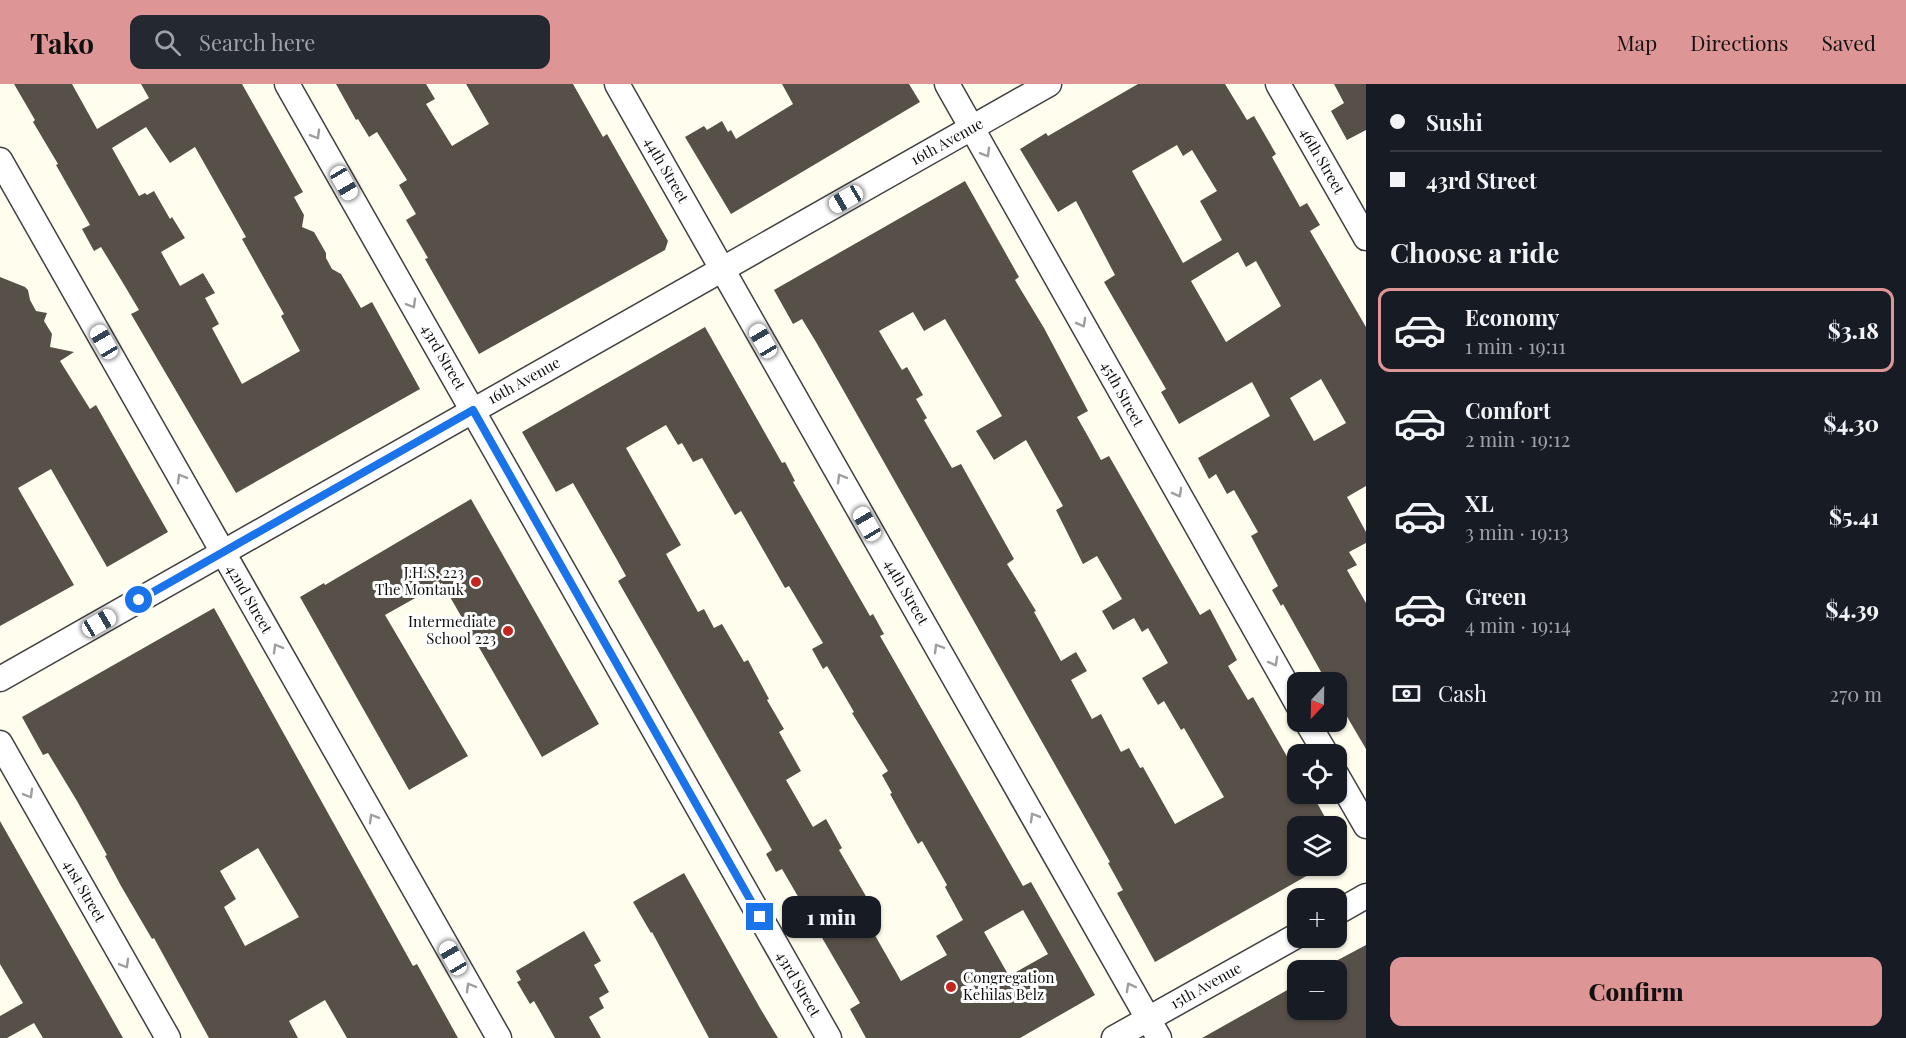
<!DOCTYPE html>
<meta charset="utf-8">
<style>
:root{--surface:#171b24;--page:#242831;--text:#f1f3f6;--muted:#9ea1a6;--line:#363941;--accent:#dd9695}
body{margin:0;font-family:"Playfair Display",serif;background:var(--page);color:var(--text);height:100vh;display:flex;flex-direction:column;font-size:22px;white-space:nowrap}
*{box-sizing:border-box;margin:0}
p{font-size:20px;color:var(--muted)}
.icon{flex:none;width:33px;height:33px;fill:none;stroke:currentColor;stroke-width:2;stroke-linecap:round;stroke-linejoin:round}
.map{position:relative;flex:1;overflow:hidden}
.sheet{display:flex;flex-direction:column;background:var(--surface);width:540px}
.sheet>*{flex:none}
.banner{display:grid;align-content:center;height:132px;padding:0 24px;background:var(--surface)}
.needle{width:39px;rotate:202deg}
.buttons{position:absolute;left:1287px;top:588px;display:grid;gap:12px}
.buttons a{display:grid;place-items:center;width:60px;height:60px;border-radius:12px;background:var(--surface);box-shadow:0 2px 4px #0004;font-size:30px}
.end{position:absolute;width:27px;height:27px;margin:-14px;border:8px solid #1a73e8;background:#fff;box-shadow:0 0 0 3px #fff}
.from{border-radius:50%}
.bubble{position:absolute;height:42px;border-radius:12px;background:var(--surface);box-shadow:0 2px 4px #0004;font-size:20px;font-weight:800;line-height:42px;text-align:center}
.car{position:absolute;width:18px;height:36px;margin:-18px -9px;border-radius:8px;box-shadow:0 0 4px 2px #0007;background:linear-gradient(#fff 24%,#345 0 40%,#fff 0 76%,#345 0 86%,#fff 0)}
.banner b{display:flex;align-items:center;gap:21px;height:57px;font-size:22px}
.banner b+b{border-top:2px solid var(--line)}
.banner i{width:15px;height:15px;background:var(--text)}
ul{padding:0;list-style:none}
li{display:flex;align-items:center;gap:18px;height:84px;margin:0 12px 9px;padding:0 12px;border:3px solid transparent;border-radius:12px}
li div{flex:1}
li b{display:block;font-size:22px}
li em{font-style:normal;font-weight:800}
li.current{border-color:var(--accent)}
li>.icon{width:54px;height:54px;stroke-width:1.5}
h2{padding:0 24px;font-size:27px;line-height:72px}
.pay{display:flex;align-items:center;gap:15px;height:66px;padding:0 24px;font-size:22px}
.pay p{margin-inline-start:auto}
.primary-button{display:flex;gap:12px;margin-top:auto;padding:12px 24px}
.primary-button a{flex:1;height:69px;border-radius:12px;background:var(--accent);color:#111;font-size:24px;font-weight:800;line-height:69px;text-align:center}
header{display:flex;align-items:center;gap:36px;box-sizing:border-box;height:84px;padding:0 30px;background:var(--accent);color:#111}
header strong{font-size:28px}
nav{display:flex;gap:33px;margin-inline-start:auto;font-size:21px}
.search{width:420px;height:54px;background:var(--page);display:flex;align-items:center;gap:15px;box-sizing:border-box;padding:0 21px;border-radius:12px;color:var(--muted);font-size:22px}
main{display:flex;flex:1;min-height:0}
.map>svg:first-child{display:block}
.building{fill:#575049;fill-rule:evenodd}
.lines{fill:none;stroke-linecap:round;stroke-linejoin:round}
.street-casing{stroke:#404040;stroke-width:27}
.street{stroke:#fff;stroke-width:24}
.oneway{stroke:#9e9e9e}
.route{stroke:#1a73e8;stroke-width:8}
.poi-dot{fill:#c4251f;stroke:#fff;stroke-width:2}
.labels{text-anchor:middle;stroke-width:6;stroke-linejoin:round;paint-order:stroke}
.street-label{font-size:15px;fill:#0d0d0d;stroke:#fff}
.poi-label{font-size:15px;fill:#0d0d0d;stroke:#fff;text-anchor:end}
</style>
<header>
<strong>Tako</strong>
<div class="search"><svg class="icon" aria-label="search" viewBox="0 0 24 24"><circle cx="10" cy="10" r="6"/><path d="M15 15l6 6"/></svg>Search here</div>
<nav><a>Map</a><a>Directions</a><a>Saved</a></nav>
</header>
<main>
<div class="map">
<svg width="1366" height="954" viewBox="0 0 1366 954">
<rect width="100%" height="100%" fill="#fffdee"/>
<!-- building -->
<g class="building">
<path d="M14 0H72L97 45 149 14 141 0H242L303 108 294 113 304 131 302 143 314 148 326 169V174L332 185 341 190 361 224 372 218 420 305 236 409 131 230 139 226 126 204 101 163 94 167 82 145 90 141 56 81 58 80 33 38 35 36ZM146 43 170 79 195 63 246 153 242 155 284 230 281 232 300 267 242 300 212 244 219 240 205 214 215 209 203 189 180 202 161 168 185 154 172 133 170 135 154 107 147 111 145 109 139 112 112 64Z"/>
<polygon points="336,0 426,0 435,15 426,20 452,62 489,40 466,0 573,0 603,53 607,50 668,157 665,166 479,270 425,175 428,174 406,136 416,130 399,101 407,96 377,48 369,53 358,35 356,36"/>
<polygon points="782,0 909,0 920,18 731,130 685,53 704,42 707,46 722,37 728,48 731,46 736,55 793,20"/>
<path d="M1138 0H1225L1247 36 1254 32 1276 70 1272 73 1300 123 1307 119 1320 141 1310 147 1366 243V402L1347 413 1366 448V459L1349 468 1357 481 1347 486 1366 519V665L1336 614V598H1327L1325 595 1283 520 1281 522 1272 506 1278 502 1251 452 1258 448 1234 406 1227 410 1216 390 1209 395 1198 374 1270 332 1252 298 1179 340 1161 308 1166 305 1104 198 1115 191 1076 117 1058 128 1020 65 1046 49 1048 52ZM1177 61 1183 72 1192 66 1217 107 1200 117 1222 156 1183 179 1132 87ZM1238 168 1246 183 1256 177 1281 222 1226 258 1191 197ZM1321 295 1346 339 1314 357 1290 314Z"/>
<polygon points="1334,0 1366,0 1366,46 1347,56 1331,27 1344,19"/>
<path d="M965 97 1019 193 1015 196 1044 244 1088 327 1077 333 1090 356 1101 376 1109 372 1200 531 1210 525 1237 576 1228 582 1248 616 1253 613 1289 676 1298 671V710H1312L1330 742H1298V782H1324L1155 878 1117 809 1123 806 1108 779 1110 778 816 258 802 235 793 240 774 206ZM913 228 924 247 945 235 1002 332 976 347 994 376 1026 356 1063 422 1056 426 1083 480 1097 472 1122 515 1102 527 1113 546 1134 534 1142 548 1148 544 1168 579 1142 594 1158 621 1164 617 1181 646 1184 644 1224 713 1175 740 1143 683 1140 684 1129 664 1121 668 1101 630 1092 635 1071 596 1087 587 1076 568 1061 577 1034 528 1036 527 1007 480 1014 475 961 380 952 384 924 336 927 334 916 315 923 311 907 283 902 286 879 247Z"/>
<polygon points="0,193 25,203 28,206 30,216 36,227 47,229 44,237 52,250 50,263 74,268 60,277 90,325 96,321 168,448 107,483 51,385 18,404 74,501 0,542"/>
<path d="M705 243 782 379 785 378 795 397 793 398 870 532 873 530 884 550 880 552 1023 802 1031 798 1095 911 1020 954H866L850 925 860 919 782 785 776 788 766 770 772 766 618 497 626 492 616 474 573 399 556 408 522 348ZM666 341 678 361 682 359 693 378 702 374 735 431 741 427 785 504 789 502 823 559 812 565 823 585 827 582 854 628 852 629 888 687 882 691 892 709 890 710 918 760 922 757 947 801 945 803 963 836 936 852 947 871 901 897 864 832 874 826 839 766 842 764 826 735 813 743 786 696 801 687 779 648 784 645 767 616 769 615 748 576 744 578 722 540 714 544 704 525 698 528 666 470 681 461 626 364ZM1023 826 1048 870 1009 892 984 848Z"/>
<polygon points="471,415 599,640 542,673 442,499 385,531 468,672 409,706 300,513 324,499 325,501"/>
<path d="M214 524 413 882 417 880 458 954H347L325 916 289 937 298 954H209L154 854 152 855 121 802 105 772 107 771 77 717 48 669 43 671 22 633ZM258 764 299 833 245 862 224 823 236 815 220 787Z"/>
<polygon points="0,737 34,797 123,954 43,954 34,939 7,954 0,954 0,932 23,919 0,880"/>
<polygon points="684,789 760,924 778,954 709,954 652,848 651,849 633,818"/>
<polygon points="584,847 601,877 594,881 609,908 599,914 604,924 589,933 601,954 555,954 534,917 530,920 517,898 521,896 516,887"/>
<polygon points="1366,861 1366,954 1202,954 1298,900 1298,926 1336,926 1336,877"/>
</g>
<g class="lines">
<!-- street casing -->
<g class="street-casing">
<g id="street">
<polyline points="287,0 829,954"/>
<polyline points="617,0 1159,954"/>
<polyline points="947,0 1298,621"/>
<polyline points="1278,0 1366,154"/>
<polyline points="0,76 499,954"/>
<polyline points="0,595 1049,0"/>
<polyline points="1307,638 1326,670"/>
<polyline points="0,659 168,954"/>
<polyline points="1336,690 1366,742"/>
<polyline points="1336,829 1366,812"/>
<polyline points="1114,954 1298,851"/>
</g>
</g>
<!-- street -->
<use href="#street" class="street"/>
</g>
<!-- one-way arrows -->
<defs><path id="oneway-chevron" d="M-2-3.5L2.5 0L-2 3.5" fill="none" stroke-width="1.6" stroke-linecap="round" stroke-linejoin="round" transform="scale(1.5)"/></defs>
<g class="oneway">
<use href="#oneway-chevron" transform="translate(316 51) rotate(60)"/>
<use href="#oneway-chevron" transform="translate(986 69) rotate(60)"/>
<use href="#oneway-chevron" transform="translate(412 220) rotate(60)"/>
<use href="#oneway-chevron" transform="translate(1082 239) rotate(61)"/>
<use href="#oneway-chevron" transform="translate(181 394) rotate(-120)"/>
<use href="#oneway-chevron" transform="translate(841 394) rotate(-120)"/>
<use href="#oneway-chevron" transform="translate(1178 409) rotate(61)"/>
<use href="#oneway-chevron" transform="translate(277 564) rotate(-120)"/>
<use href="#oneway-chevron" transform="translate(938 564) rotate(-120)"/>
<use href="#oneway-chevron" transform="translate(1274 578) rotate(61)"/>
<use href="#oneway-chevron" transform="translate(29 710) rotate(60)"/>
<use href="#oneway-chevron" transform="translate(1034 733) rotate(-120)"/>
<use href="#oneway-chevron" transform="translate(373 734) rotate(-120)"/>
<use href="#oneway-chevron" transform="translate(125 880) rotate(60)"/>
<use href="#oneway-chevron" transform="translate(470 903) rotate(-120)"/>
<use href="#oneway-chevron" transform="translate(1130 903) rotate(-119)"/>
</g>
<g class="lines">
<!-- route -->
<polyline class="route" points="139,516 473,326 760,833"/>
</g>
<!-- markers -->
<g class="poi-dot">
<circle cx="476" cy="498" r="6"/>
<circle cx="508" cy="547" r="6"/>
<circle cx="951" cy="903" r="6"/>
</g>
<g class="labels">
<!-- street labels -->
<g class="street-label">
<text transform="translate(947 58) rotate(-29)" y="5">16th Avenue</text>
<text transform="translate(1322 77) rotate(60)" y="5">46th Street</text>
<text transform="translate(666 86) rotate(60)" y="5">44th Street</text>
<text transform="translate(443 273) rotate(60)" y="5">43rd Street</text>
<text transform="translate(524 297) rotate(-29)" y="5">16th Avenue</text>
<text transform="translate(1122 310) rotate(61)" y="5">45th Street</text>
<text transform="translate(906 508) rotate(60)" y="5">44th Street</text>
<text transform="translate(249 515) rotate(60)" y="5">42nd Street</text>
<text transform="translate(84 807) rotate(60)" y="5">41st Street</text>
<text transform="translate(798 900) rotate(60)" y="5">43rd Street</text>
<text transform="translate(1206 902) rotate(-29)" y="5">15th Avenue</text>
</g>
<!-- poi labels -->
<g class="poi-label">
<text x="464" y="494">J.H.S. 223<tspan x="464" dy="17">The Montauk</tspan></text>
<text x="496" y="543">Intermediate<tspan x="496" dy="17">School 223</tspan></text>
<text x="963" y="899" text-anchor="start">Congregation<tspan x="963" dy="17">Kehilas Belz</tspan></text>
</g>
</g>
</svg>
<div class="buttons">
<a><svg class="needle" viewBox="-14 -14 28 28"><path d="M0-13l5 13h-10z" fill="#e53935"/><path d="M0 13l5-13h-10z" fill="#9ea1a6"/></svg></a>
<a><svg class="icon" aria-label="locate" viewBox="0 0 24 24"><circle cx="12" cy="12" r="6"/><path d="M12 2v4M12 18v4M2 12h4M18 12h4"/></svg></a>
<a><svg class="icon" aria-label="layers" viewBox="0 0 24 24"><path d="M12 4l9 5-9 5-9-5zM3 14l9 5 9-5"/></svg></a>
<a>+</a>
<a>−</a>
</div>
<i class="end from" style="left:139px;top:516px"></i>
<i class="end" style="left:760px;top:833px"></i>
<div class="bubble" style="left:782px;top:812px;width:99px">1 min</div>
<i class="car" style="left:344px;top:99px;rotate:150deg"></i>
<i class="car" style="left:846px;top:115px;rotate:240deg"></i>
<i class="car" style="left:763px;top:257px;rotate:330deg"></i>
<i class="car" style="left:104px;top:258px;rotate:330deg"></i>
<i class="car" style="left:867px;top:440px;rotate:330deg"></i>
<i class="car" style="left:99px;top:539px;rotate:60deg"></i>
<i class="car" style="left:453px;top:874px;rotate:330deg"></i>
</div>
<section class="sheet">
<div class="banner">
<b><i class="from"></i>Sushi</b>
<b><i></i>43rd Street</b>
</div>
<h2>Choose a ride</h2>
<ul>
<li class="current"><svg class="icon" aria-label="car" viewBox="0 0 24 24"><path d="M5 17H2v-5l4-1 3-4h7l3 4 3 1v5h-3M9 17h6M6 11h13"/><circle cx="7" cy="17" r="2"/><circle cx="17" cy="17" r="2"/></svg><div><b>Economy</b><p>1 min · 19:11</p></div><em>$3.18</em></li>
<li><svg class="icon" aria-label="car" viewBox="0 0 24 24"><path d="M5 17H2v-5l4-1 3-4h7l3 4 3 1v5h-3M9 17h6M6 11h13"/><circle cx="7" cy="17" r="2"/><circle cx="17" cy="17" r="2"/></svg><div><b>Comfort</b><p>2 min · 19:12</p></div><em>$4.30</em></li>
<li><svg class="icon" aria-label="car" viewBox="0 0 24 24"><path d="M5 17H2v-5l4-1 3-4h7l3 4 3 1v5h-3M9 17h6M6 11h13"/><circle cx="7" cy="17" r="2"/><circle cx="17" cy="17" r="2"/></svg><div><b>XL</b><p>3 min · 19:13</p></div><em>$5.41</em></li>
<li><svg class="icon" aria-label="car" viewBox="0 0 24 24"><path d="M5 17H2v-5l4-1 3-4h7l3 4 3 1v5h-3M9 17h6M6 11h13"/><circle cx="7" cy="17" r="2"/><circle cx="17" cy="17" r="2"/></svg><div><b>Green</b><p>4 min · 19:14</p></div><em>$4.39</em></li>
</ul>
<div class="pay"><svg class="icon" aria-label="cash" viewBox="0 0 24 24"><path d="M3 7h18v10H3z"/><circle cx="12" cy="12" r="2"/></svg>Cash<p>270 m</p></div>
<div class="primary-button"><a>Confirm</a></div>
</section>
</main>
